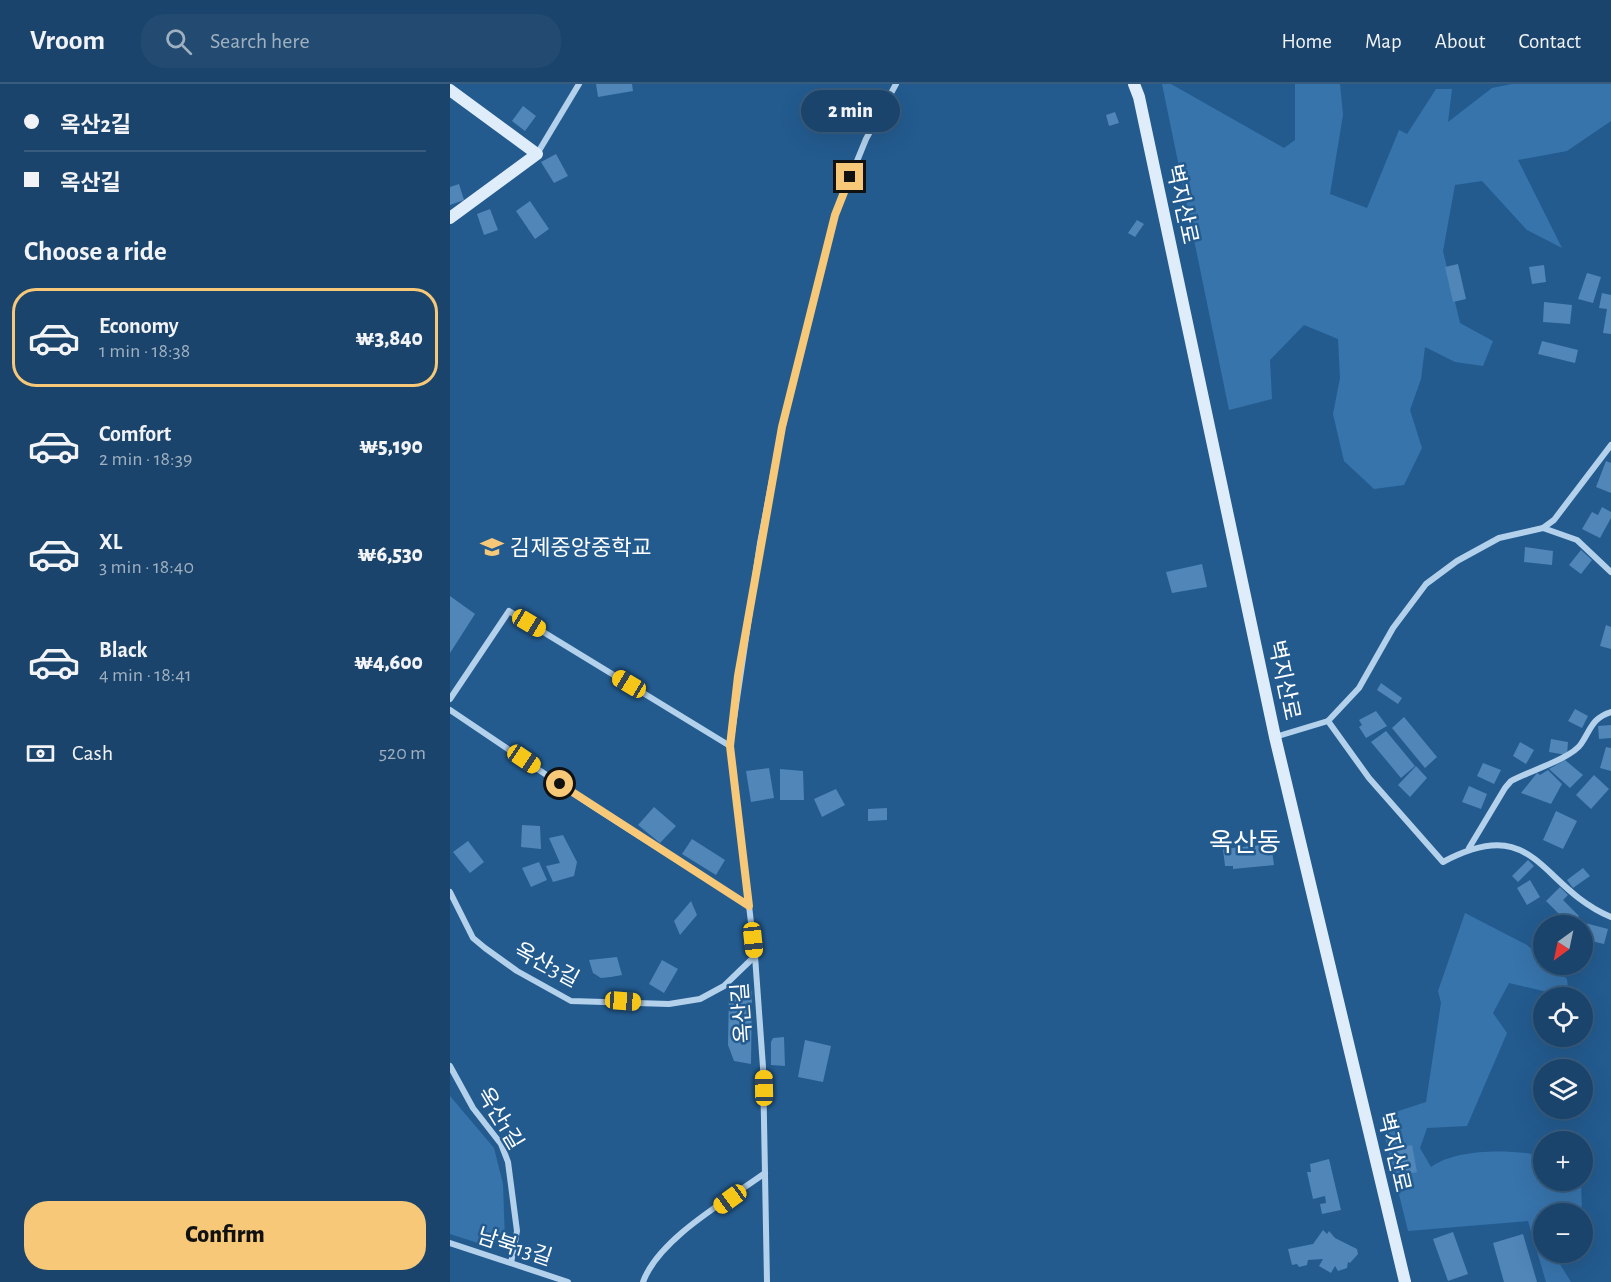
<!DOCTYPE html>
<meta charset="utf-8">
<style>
:root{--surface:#1a446b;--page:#234b71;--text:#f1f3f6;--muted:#9fb0c1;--line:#385c7e;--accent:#f7c877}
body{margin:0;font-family:"Alegreya Sans","Noto Sans KR",sans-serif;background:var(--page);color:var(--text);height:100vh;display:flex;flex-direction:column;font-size:22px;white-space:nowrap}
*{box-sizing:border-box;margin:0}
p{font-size:20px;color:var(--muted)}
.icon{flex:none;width:33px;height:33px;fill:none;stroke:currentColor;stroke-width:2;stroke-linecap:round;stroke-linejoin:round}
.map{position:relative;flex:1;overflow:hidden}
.drawer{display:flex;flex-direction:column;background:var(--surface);width:450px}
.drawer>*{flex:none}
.guide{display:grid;align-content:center;height:132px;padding:0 24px;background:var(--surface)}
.needle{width:39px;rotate:213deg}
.controls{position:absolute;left:1083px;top:831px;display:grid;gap:12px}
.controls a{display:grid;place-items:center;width:60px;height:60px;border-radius:50%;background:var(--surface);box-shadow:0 6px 24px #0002,0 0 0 2px var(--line);font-size:30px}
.end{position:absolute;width:27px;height:27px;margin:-14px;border:8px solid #f7c877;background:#111;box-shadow:0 0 0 3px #111}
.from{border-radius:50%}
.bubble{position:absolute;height:42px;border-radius:21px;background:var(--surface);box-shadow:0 6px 24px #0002,0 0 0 2px var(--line);font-size:20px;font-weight:800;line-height:42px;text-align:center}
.car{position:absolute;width:18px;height:36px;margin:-18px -9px;border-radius:8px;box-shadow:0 0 4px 2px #0007;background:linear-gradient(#f5c518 24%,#345 0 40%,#f5c518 0 76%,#345 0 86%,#f5c518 0)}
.guide b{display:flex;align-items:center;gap:21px;height:57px;font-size:22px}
.guide b+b{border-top:2px solid var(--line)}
.guide i{width:15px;height:15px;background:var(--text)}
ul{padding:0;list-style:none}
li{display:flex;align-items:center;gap:18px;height:99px;margin:0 12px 9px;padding:0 12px;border:3px solid transparent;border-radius:24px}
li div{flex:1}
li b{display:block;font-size:22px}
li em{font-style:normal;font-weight:800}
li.active{border-color:var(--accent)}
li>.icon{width:54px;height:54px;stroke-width:1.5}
h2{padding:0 24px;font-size:27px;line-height:72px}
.pay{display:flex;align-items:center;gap:15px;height:66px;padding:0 24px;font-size:22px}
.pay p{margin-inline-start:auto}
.primary-button{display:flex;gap:12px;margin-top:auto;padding:12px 24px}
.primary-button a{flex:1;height:69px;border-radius:24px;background:var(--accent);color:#111;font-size:24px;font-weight:800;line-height:69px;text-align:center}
header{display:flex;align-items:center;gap:36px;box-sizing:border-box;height:84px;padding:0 30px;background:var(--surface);border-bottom:2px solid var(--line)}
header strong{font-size:28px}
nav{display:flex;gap:33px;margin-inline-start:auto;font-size:21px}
.search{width:420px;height:54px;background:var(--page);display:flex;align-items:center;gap:15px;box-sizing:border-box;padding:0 21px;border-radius:24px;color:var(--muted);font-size:22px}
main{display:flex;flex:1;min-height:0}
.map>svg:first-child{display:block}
.green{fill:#3774ac}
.building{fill:#5086b8}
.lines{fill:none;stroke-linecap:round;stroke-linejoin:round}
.street{stroke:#b4d1ec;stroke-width:6}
.secondary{stroke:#dfecf9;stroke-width:12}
.route{stroke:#f7c877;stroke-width:8}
.labels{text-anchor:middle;stroke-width:5;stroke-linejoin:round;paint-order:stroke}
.street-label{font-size:22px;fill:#fff;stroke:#235b8f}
.poi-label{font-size:22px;fill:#fff;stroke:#235b8f;text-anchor:start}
.quarter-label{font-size:26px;fill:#fff;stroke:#235b8f}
</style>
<header>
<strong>Vroom</strong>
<div class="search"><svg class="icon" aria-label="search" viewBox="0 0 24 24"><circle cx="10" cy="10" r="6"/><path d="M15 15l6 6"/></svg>Search here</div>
<nav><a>Home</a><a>Map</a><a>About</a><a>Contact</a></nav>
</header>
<main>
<section class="drawer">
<div class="guide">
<b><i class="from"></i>옥산2길</b>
<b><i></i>옥산길</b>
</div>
<h2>Choose a ride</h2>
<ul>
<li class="active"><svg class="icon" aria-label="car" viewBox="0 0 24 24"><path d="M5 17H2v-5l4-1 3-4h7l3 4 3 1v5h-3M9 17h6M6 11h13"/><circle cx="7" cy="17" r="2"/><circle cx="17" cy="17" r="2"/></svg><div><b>Economy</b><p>1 min · 18:38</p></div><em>₩3,840</em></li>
<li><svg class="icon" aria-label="car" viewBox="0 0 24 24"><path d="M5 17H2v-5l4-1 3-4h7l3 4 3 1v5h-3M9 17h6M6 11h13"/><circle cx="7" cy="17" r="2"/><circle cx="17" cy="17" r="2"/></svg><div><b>Comfort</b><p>2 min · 18:39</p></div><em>₩5,190</em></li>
<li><svg class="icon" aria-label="car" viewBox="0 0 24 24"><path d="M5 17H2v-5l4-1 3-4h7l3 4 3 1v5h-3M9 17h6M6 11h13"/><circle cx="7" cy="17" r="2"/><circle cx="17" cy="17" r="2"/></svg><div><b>XL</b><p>3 min · 18:40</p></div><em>₩6,530</em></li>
<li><svg class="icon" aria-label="car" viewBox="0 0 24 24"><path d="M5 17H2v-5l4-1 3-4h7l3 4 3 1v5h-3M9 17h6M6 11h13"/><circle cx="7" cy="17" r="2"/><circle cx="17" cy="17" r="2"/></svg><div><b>Black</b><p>4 min · 18:41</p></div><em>₩4,600</em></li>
</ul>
<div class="pay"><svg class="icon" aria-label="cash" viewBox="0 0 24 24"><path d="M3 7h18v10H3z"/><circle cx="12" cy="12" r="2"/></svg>Cash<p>520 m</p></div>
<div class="primary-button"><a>Confirm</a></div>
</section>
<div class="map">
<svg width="1161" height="1198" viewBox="0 0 1161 1198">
<rect width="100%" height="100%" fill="#235b8f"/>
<!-- green -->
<g class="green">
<polygon points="712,0 721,0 834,64 845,56 845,0 890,0 893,31 880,110 917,124 949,46 957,50 986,5 1002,5 998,38 1042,4 1062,0 1161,0 1161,37 1117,67 1068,76 1112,164 1077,146 1032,97 1005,101 993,167 1010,239 1043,257 1033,282 1005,278 975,263 971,295 960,326 972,364 954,401 924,405 894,377 883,330 890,294 888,255 854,241 820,276 822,315 779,326"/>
<path d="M1015 829 1077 861 1093 875 1094 880 1100 881 1117 895 1119 913 1059 899 1043 929 1057 949 1017 1042 977 1044 970 1064 981 1083C1006 1064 1063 1065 1093 1072L1094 1096 1131 1097 1132 1129 1094 1130V1168L1103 1169 1121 1198H1096L1078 1137 958 1147 930 1033 976 1018 991 919 988 907Z"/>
<polygon points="0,1012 44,1064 53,1100 55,1158 31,1160 0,1150"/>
</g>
<!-- building -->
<g class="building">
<polygon points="146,0 182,0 183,7 148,13"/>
<polygon points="73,22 86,32 75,47 62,37"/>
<polygon points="665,28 669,39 659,42 656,31"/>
<polygon points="106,70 118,92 104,99 91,78"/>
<polygon points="9,100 14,116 0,121 0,103"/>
<polygon points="80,117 99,145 85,155 66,127"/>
<polygon points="40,125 48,146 34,151 27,130"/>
<polygon points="687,136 694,140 685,153 678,149"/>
<polygon points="1008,180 1016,215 1003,218 995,183"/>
<polygon points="1094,181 1096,198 1082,200 1079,183"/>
<polygon points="1137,189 1151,193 1143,219 1128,215"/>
<polygon points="1152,209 1161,211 1161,250 1153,249 1157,225 1149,224"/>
<polygon points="1094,218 1122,221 1120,240 1093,238"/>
<polygon points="1092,257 1128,266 1125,279 1088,270"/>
<polygon points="1156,377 1161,379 1161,409 1146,403"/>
<polygon points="1152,423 1161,428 1161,434 1150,454 1132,445 1142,428 1148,431"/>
<polygon points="1075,463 1103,467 1102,481 1074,478"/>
<polygon points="1131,466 1142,476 1131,490 1119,481"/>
<polygon points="752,480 757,503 722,509 716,488"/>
<polygon points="0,512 25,530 0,569"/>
<polygon points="1156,541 1161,543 1161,565 1150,562"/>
<polygon points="931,599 952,614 948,620 927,606"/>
<polygon points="1125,625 1138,632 1132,644 1118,637"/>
<polygon points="926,627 937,642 916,654 909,643 912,641 909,636"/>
<polygon points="954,633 987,673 975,684 942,644"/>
<polygon points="1161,641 1161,654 1149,655 1148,642"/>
<polygon points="936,647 965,682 951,694 921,658"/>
<polygon points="1101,655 1118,658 1117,671 1099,668"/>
<polygon points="1070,658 1084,666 1076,680 1063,672"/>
<polygon points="1156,663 1161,664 1161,687 1150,684"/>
<polygon points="1115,676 1133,691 1120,704 1099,685"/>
<polygon points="1033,679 1051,686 1044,700 1027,692"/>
<polygon points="966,682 977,694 960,713 948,701"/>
<polygon points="319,684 324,714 301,718 296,687"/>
<polygon points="330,685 353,687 354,716 330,716"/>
<polygon points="1098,686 1112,700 1101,720 1071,709 1087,689 1090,691"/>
<polygon points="1144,691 1159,705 1141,725 1126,711"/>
<polygon points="1019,702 1037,710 1031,725 1012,718"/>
<polygon points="386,705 395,721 372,733 364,715"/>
<polygon points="204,723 226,742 210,759 188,741"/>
<polygon points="437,724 437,736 418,737 418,725"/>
<polygon points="1106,727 1127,737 1113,765 1093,756"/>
<polygon points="72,741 90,742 91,765 71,763"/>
<polygon points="113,751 127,778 124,792 103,798 96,782 110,779 99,754"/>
<polygon points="242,755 275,776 266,791 232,770"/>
<polygon points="18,757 34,778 20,789 3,768"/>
<polygon points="821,760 824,781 783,785 783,782 775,782 773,765"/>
<polygon points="1078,776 1084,782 1068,798 1062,792"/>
<polygon points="89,778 97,796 81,803 72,784"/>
<polygon points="1133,784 1140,792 1123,804 1117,796"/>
<polygon points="1080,796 1090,813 1077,821 1067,804"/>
<polygon points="1110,803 1118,811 1113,816 1129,832 1120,841 1096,817"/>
<polygon points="241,817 247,831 230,851 224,837"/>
<polygon points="1135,839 1158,845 1154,860 1132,855"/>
<polygon points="167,873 172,891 161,893 151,894 143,889 139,876"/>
<polygon points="212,876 228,885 214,909 199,900"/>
<polygon points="302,907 301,980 284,977 278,961 279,908"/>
<polygon points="334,953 335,982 321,981 321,958 323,954"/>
<polygon points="355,956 381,962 373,998 348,993"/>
<polygon points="962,1061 967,1088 952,1091 946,1064"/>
<polygon points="879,1075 891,1126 872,1130 870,1120 876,1119 875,1112 863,1115 857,1088 861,1088 860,1080"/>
<polygon points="873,1146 877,1150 879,1147 885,1154 907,1165 908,1170 900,1179 898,1178 897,1184 888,1187 885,1182 881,1189 869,1182 873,1175 858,1176 857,1181 849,1183 847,1180 842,1181 838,1165 863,1160"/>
<polygon points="1003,1148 1018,1190 998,1197 983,1155"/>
<polygon points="1073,1150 1087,1198 1054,1198 1043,1159"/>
</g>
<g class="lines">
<!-- street -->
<g class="street">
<polyline points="87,70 129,0"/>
<polyline points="1093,444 1127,456 1161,488"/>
<polyline points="0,615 59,527 280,662"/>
<polyline points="0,626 147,725 299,822"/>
<path d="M878 637 919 694 993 778C1087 728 1089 803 1161 833"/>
<polyline points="825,653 878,637 909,604 943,544 976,500 1007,477 1049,454 1093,444 1104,436 1161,361"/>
<path d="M1019 764 1055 704 1061 697C1077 688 1122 674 1131 660 1141 645 1142 634 1161 628"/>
<polyline points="0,808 23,854 35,864 67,887 121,917 219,920 250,915 274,902 305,872"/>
<polyline points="0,982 23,1024 51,1060 58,1078 67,1147 61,1179"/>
<polyline points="0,1159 118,1198"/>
<path d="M193 1198C209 1154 278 1116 315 1089"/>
<polyline points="317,1198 313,983 305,872 280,662 310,459 332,343 385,131 416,55 446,0"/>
</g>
<!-- secondary -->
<g class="secondary">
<polyline points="684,0 689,13 825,653 955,1198"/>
<polyline points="0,6 87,70 0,134"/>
</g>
</g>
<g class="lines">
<!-- route -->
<polyline class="route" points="110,700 299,822 280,662 288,592 332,343 385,131 400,93"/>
</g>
<!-- icons -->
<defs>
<g id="school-bare" transform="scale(1.8)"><path d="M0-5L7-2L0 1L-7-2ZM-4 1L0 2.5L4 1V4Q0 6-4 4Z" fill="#f7c877" stroke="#235b8f" stroke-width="2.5" paint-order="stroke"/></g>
</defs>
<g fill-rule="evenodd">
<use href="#school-bare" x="42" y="463"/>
</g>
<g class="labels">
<!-- street labels -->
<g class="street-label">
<text transform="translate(733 120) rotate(78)" y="8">벽지산로</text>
<text transform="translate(835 596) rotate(78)" y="8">벽지산로</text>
<text transform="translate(97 880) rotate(28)" y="8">옥산3길</text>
<text transform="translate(291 929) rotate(-94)" y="8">옥산길</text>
<text transform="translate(51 1034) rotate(59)" y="8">옥산1길</text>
<text transform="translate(945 1068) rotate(77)" y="8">벽지산로</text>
<text transform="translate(65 1162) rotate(18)" y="8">남북13길</text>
</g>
<!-- poi labels -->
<g class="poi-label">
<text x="60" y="471">김제중앙중학교</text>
</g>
<!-- quarter labels -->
<g class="quarter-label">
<text x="795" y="767">옥산동</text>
</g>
</g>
</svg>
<div class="controls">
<a><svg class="needle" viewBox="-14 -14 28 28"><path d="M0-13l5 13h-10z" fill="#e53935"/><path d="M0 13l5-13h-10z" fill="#9fb0c1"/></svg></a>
<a><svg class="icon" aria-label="locate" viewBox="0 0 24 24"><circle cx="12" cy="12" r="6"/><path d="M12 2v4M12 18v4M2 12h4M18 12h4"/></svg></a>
<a><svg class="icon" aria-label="layers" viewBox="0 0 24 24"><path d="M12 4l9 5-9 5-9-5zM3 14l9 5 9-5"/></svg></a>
<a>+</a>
<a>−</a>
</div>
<i class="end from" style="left:110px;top:700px"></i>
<i class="end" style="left:400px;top:93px"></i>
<div class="bubble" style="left:351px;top:6px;width:99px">2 min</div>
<i class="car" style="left:79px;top:539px;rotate:121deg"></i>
<i class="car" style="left:179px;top:600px;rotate:301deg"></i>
<i class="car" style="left:74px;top:675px;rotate:124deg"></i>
<i class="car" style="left:303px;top:856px;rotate:174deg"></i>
<i class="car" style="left:173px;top:917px;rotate:94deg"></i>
<i class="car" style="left:314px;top:1004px;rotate:359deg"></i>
<i class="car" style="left:280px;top:1115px;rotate:234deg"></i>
</div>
</main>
